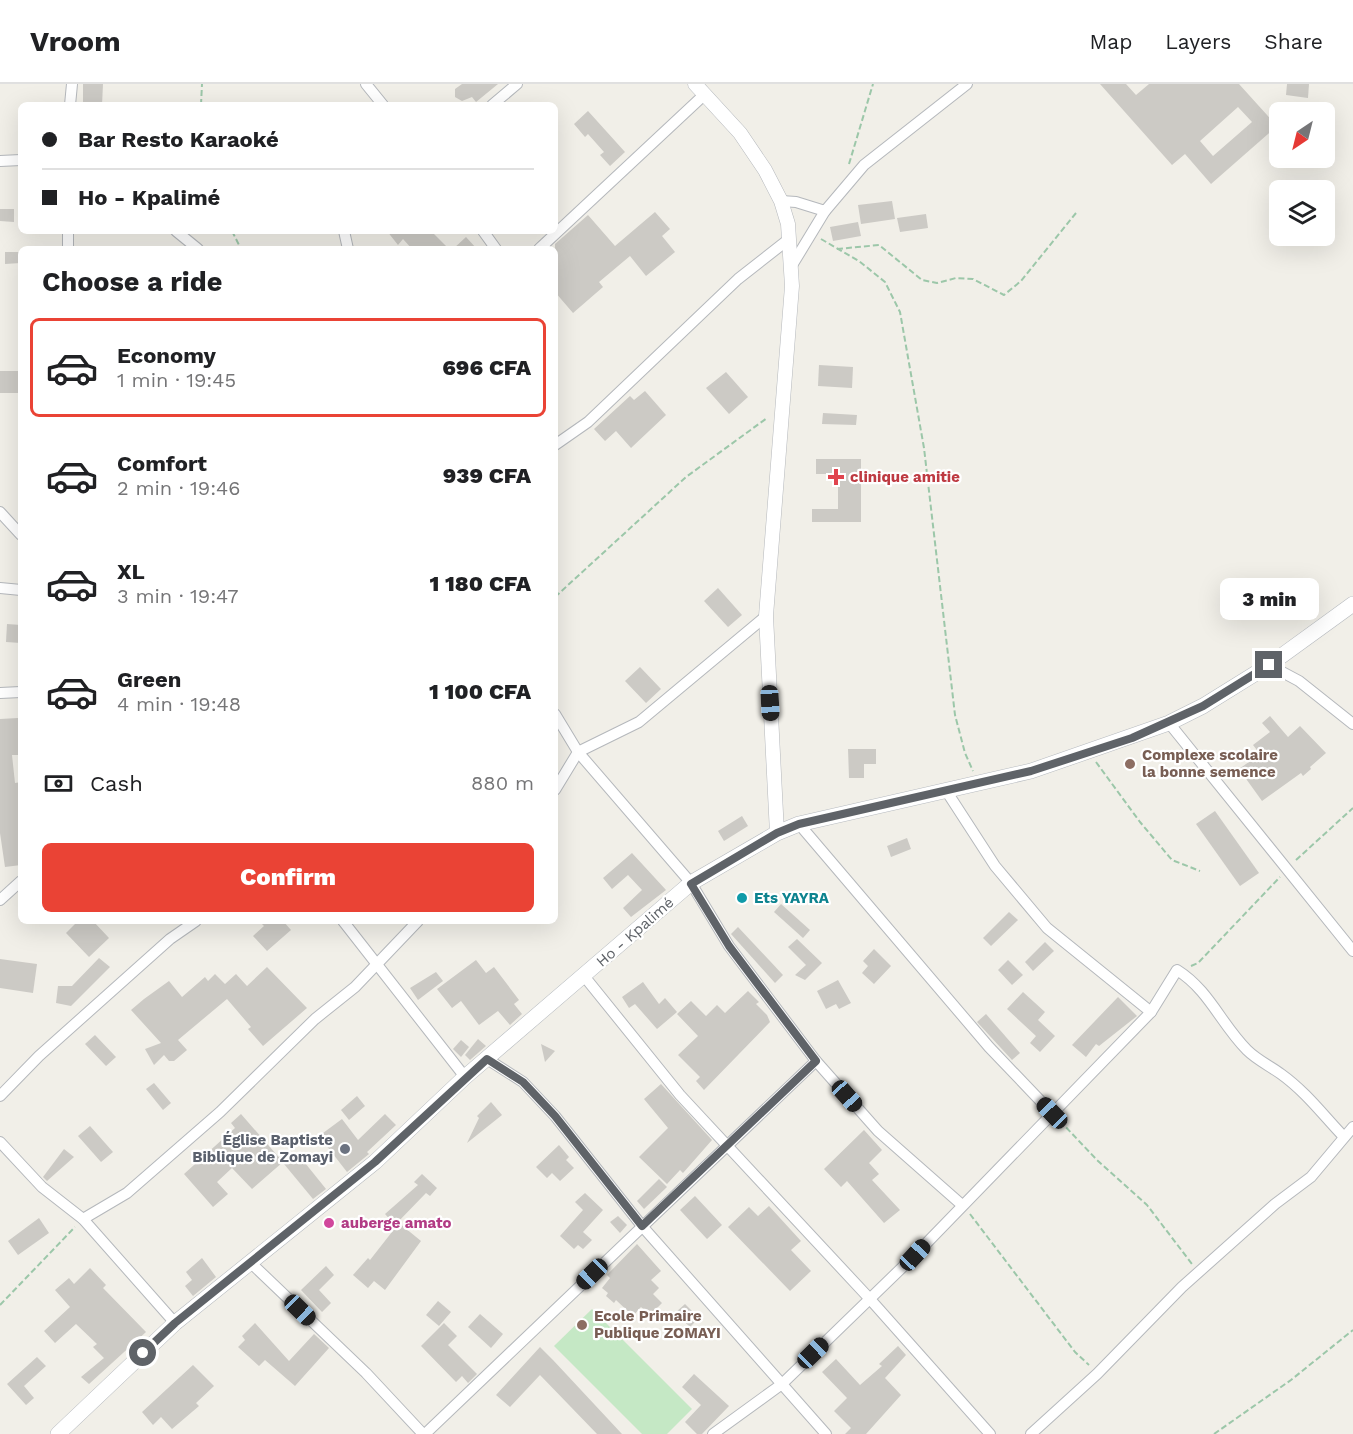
<!DOCTYPE html>
<meta charset="utf-8">
<style>
:root{--surface:#fff;--page:#f2f2f2;--text:#202124;--muted:#757577;--line:#e0e0e0;--accent:#ea4335}
body{margin:0;font-family:"Work Sans",sans-serif;background:var(--page);color:var(--text);height:100vh;display:flex;flex-direction:column;font-size:22px;white-space:nowrap}
*{box-sizing:border-box;margin:0}
p{font-size:20px;color:var(--muted)}
.icon{flex:none;width:33px;height:33px;fill:none;stroke:currentColor;stroke-width:2;stroke-linecap:round;stroke-linejoin:round}
.map{position:relative;flex:1;overflow:hidden}
.drawer{position:absolute;left:18px;top:162px;width:540px;height:678px;display:flex;flex-direction:column;background:var(--surface);border-radius:9px;box-shadow:0 6px 24px #0002}
.drawer>*{flex:none}
.hud{position:absolute;left:18px;top:18px;width:540px;height:132px;border-radius:9px;box-shadow:0 6px 24px #0002;display:grid;align-content:center;height:132px;padding:0 24px;background:var(--surface)}
.needle{width:39px;rotate:215deg}
.controls{position:absolute;left:1269px;top:18px;display:grid;gap:12px}
.controls a{display:grid;place-items:center;width:66px;height:66px;border-radius:9px;background:var(--surface);box-shadow:0 6px 24px #0002;font-size:30px}
.end{position:absolute;width:27px;height:27px;margin:-14px;border:8px solid #5f6368;background:#fff;box-shadow:0 0 0 3px #fff}
.from{border-radius:50%}
.bubble{position:absolute;height:42px;border-radius:9px;background:var(--surface);box-shadow:0 6px 24px #0002;font-size:20px;font-weight:800;line-height:42px;text-align:center}
.car{position:absolute;width:18px;height:36px;margin:-18px -9px;border-radius:8px;box-shadow:0 0 4px 2px #0007;background:linear-gradient(#222 24%,#8ab4d8 0 40%,#222 0 76%,#8ab4d8 0 86%,#222 0)}
.hud b{display:flex;align-items:center;gap:21px;height:57px;font-size:22px}
.hud b+b{border-top:2px solid var(--line)}
.hud i{width:15px;height:15px;background:var(--text)}
ul{padding:0;list-style:none}
li{display:flex;align-items:center;gap:18px;height:99px;margin:0 12px 9px;padding:0 12px;border:3px solid transparent;border-radius:9px}
li div{flex:1}
li b{display:block;font-size:22px}
li em{font-style:normal;font-weight:800}
li.on{border-color:var(--accent)}
li>.icon{width:54px;height:54px;stroke-width:1.5}
h2{padding:0 24px;font-size:27px;line-height:72px}
.pay{display:flex;align-items:center;gap:15px;height:66px;padding:0 24px;font-size:22px}
.pay p{margin-inline-start:auto}
.primary-button{display:flex;gap:12px;margin-top:auto;padding:12px 24px}
.primary-button a{flex:1;height:69px;border-radius:9px;background:var(--accent);color:#fff;font-size:24px;font-weight:800;line-height:69px;text-align:center}
header{display:flex;align-items:center;gap:36px;box-sizing:border-box;height:84px;padding:0 30px;background:var(--surface);border-bottom:2px solid var(--line)}
header strong{font-size:28px}
nav{display:flex;gap:33px;margin-inline-start:auto;font-size:21px}
.map>svg:first-child{display:block}
.green{fill:#c5e8c5}
.building{fill:#cccac5;fill-rule:evenodd}
.lines{fill:none;stroke-linecap:round;stroke-linejoin:round}
.minor-casing{stroke:#b5b8bc;stroke-width:12}
.tertiary-casing{stroke:#b5b8bc;stroke-width:15}
.secondary-casing{stroke:#b6babf;stroke-width:16}
.path{stroke:#9cc7a9;stroke-width:2;stroke-dasharray:6 3;stroke-linecap:butt}
.minor{stroke:#fff;stroke-width:10}
.tertiary{stroke:#fff;stroke-width:14}
.secondary{stroke:#fff;stroke-width:15}
.route{stroke:#5f6368;stroke-width:8}
.health-dot{fill:#e0444e;stroke:#fff;stroke-width:2}
.education-dot{fill:#8d6e63;stroke:#fff;stroke-width:2}
.culture-dot{fill:#0f9aa8;stroke:#fff;stroke-width:2}
.worship-dot{fill:#6b7280;stroke:#fff;stroke-width:2}
.hotel-dot{fill:#d1479c;stroke:#fff;stroke-width:2}
.labels{text-anchor:middle;stroke-width:4.5;stroke-linejoin:round;paint-order:stroke}
.health-label{font-size:15px;font-weight:bold;fill:#be3a42;stroke:#fff;text-anchor:start}
.education-label{font-size:15px;font-weight:bold;fill:#785e54;stroke:#fff;text-anchor:start}
.culture-label{font-size:15px;font-weight:bold;fill:#0d838f;stroke:#fff;text-anchor:start}
.street-label{font-size:15px;fill:#5f6368;stroke:#fff}
.worship-label{font-size:15px;font-weight:bold;fill:#5b616d;stroke:#fff;text-anchor:end}
.hotel-label{font-size:15px;font-weight:bold;fill:#b23c85;stroke:#fff;text-anchor:start}
</style>
<header>
<strong>Vroom</strong>
<nav><a>Map</a><a>Layers</a><a>Share</a></nav>
</header>
<div class="map">
<svg width="1353" height="1350" viewBox="0 0 1353 1350">
<rect width="100%" height="100%" fill="#f1efe8"/>
<!-- green -->
<polygon class="green" points="592,1225 692,1325 667,1350 642,1350 554,1262"/>
<!-- building -->
<g class="building">
<polygon points="83,0 103,0 102,21 83,21"/>
<polygon points="462,0 498,0 476,18 472,13 462,17 455,13 455,5"/>
<path d="M1100 0H1126L1136 11 1149 0H1239L1277 42 1211 100 1185 70 1172 81ZM1238 23 1252 38 1213 72 1200 57Z"/>
<polygon points="1287,0 1309,0 1308,14 1286,11"/>
<polygon points="588,27 625,68 610,82 600,71 604,68 588,50 585,53 574,40"/>
<polygon points="892,117 895,135 861,140 858,121"/>
<polygon points="0,125 14,125 14,138 0,137"/>
<polygon points="655,128 670,145 662,152 675,168 646,192 630,172 599,198 603,203 573,229 555,208 555,160 588,131 615,162"/>
<polygon points="926,130 928,144 900,148 897,134"/>
<polygon points="858,138 861,152 833,157 830,143"/>
<polygon points="387,147 431,147 449,165 412,165 403,155 398,161"/>
<polygon points="466,153 477,165 453,165"/>
<polygon points="5,168 21,168 21,179 5,180"/>
<polygon points="819,281 853,283 852,304 818,302"/>
<rect x="0" y="287" width="18" height="22"/>
<polygon points="726,288 748,313 729,330 706,304"/>
<polygon points="645,307 666,331 631,364 616,347 605,357 594,345 630,312 634,316"/>
<polygon points="823,329 857,331 856,341 822,340"/>
<polygon points="816,375 861,375 861,438 812,438 812,425 838,425 838,390 816,390"/>
<polygon points="718,504 742,531 728,543 704,517"/>
<polygon points="7,540 21,541 21,559 6,558"/>
<polygon points="640,583 661,605 646,619 625,597"/>
<polygon points="1270,632 1288,653 1300,642 1326,669 1310,683 1311,685 1303,692 1301,689 1262,717 1239,685 1260,670 1253,661 1270,648 1262,639"/>
<polygon points="18,634 21,671 12,671 15,699 21,698 21,781 5,783 0,749 0,635"/>
<polygon points="848,665 876,665 876,680 864,680 864,694 849,694"/>
<polygon points="1215,727 1259,789 1240,802 1196,740"/>
<polygon points="742,732 748,742 724,757 718,747"/>
<polygon points="907,754 911,765 891,773 887,762"/>
<polygon points="632,769 666,806 631,833 623,824 642,806 628,791 612,805 603,794"/>
<polygon points="781,820 810,846 803,854 774,828"/>
<polygon points="1009,828 1018,836 991,862 983,854"/>
<polygon points="78,837 93,837 109,854 89,873 66,849"/>
<polygon points="259,837 283,837 291,846 267,867 253,852 264,842"/>
<polygon points="738,843 783,891 775,899 731,850"/>
<polygon points="797,855 822,879 805,896 795,891 806,881 788,863"/>
<polygon points="1045,858 1054,867 1033,887 1025,878"/>
<polygon points="874,865 891,882 874,900 862,889 868,882 863,877"/>
<polygon points="99,874 110,883 71,922 56,919 58,902 72,902"/>
<polygon points="0,875 37,880 33,909 0,904"/>
<polygon points="476,876 486,889 494,883 519,916 514,920 522,930 510,941 498,927 479,941 461,917 452,924 437,905"/>
<polygon points="1008,876 1023,891 1012,901 998,886"/>
<polygon points="267,883 307,924 263,962 248,945 251,943 227,915 178,956 187,966 174,977 169,977 164,971 154,981 145,965 161,959 131,926 144,915 169,897 182,913 205,893 208,897 215,890 225,900 236,890 247,902"/>
<polygon points="436,888 443,897 418,916 410,904"/>
<polygon points="838,896 851,919 839,925 836,920 826,925 817,907"/>
<polygon points="643,898 659,920 665,914 677,928 657,945 635,920 629,924 622,913"/>
<polygon points="748,907 759,918 756,920 767,931 770,938 704,1006 696,997 700,993 678,971 698,952 677,930 691,917 706,932 717,921 725,929"/>
<polygon points="1023,908 1045,928 1038,936 1055,952 1040,968 1030,959 1036,952 1007,925"/>
<polygon points="1118,913 1137,932 1099,962 1096,960 1086,973 1072,961"/>
<polygon points="986,930 1020,969 1012,976 977,938"/>
<polygon points="95,951 116,973 106,982 85,960"/>
<polygon points="478,955 486,962 470,976 465,971"/>
<polygon points="461,956 469,963 461,973 453,965"/>
<polygon points="541,960 555,967 545,978"/>
<polygon points="154,999 171,1019 163,1026 146,1005"/>
<polygon points="661,1000 712,1056 683,1089 680,1086 667,1100 639,1073 668,1044 644,1015"/>
<polygon points="357,1012 365,1022 349,1036 341,1026"/>
<polygon points="491,1018 502,1031 467,1059 479,1034 477,1032"/>
<polygon points="241,1030 283,1078 252,1105 232,1084 217,1098 228,1110 213,1123 184,1090 235,1044 231,1039"/>
<polygon points="385,1030 396,1041 367,1068 369,1070 347,1088 319,1052 342,1035 358,1056"/>
<polygon points="90,1042 113,1068 101,1078 78,1052"/>
<polygon points="864,1046 882,1066 869,1079 879,1090 872,1096 900,1126 884,1139 847,1097 841,1103 824,1085"/>
<polygon points="559,1061 569,1073 566,1076 574,1084 560,1097 552,1089 547,1094 536,1083"/>
<polygon points="64,1065 74,1073 47,1097 43,1093"/>
<polygon points="297,1069 326,1105 313,1115 284,1080"/>
<polygon points="422,1090 437,1104 430,1112 426,1109 395,1141 385,1130 418,1101 414,1098"/>
<polygon points="659,1095 667,1103 644,1125 637,1117"/>
<polygon points="585,1109 603,1126 583,1148 592,1156 583,1165 578,1161 574,1165 560,1152 583,1126 575,1118"/>
<polygon points="695,1112 722,1141 707,1155 680,1126"/>
<polygon points="769,1122 801,1157 791,1166 811,1187 790,1207 728,1143 749,1123 758,1132"/>
<polygon points="618,1132 627,1141 620,1149 610,1138"/>
<polygon points="39,1134 49,1149 18,1171 8,1157"/>
<polygon points="399,1139 421,1157 385,1206 374,1197 368,1204 353,1191 368,1174 370,1176"/>
<polygon points="637,1160 661,1187 651,1196 659,1204 653,1210 662,1219 650,1231 641,1223 633,1232 616,1216 614,1219 606,1212 608,1209 602,1204 610,1194 607,1191"/>
<polygon points="202,1174 216,1193 193,1212 185,1202 192,1196 186,1188"/>
<polygon points="326,1182 334,1191 319,1206 331,1219 322,1228 301,1206"/>
<polygon points="90,1184 106,1201 103,1204 146,1248 89,1300 81,1293 104,1274 93,1263 97,1260 76,1240 55,1259 44,1247 70,1223 55,1206 69,1194 74,1200"/>
<polygon points="438,1217 451,1228 439,1242 426,1231"/>
<polygon points="685,1220 699,1234 690,1243 675,1229"/>
<polygon points="480,1230 503,1250 491,1264 468,1243"/>
<polygon points="255,1239 289,1277 314,1250 329,1264 295,1302 265,1276 259,1282 238,1263 245,1256 242,1252"/>
<polygon points="444,1239 457,1252 448,1261 477,1290 468,1299 462,1292 456,1298 421,1262"/>
<polygon points="898,1262 906,1271 885,1294 901,1311 866,1350 845,1350 851,1344 834,1327 847,1314 822,1288 836,1275 860,1301 882,1282 879,1280"/>
<polygon points="540,1263 553,1276 622,1350 597,1350 540,1291 510,1323 496,1311"/>
<polygon points="37,1273 46,1282 24,1302 34,1314 26,1321 7,1300"/>
<polygon points="193,1281 214,1302 196,1319 199,1322 172,1345 161,1333 153,1341 142,1328"/>
<polygon points="694,1290 729,1322 702,1350 697,1350 685,1338 701,1321 682,1303"/>
</g>
<g class="lines">
<!-- minor casing -->
<g class="minor-casing">
<g id="minor">
<polyline points="366,0 383,21"/>
<polyline points="70,21 72,0"/>
<polyline points="492,21 517,0"/>
<polyline points="0,77 21,76"/>
<polyline points="781,117 796,118 825,127 864,81 967,0"/>
<polyline points="176,147 198,165"/>
<polyline points="344,147 348,165"/>
<polyline points="483,147 496,165"/>
<polyline points="68,165 68,147"/>
<polyline points="539,165 705,10"/>
<polyline points="791,183 825,127"/>
<polyline points="555,361 588,338 738,195 789,155"/>
<polyline points="0,428 21,451"/>
<polyline points="0,504 21,506"/>
<polyline points="1269,581 1299,597 1353,640"/>
<polyline points="0,609 21,608"/>
<polyline points="555,630 578,668 691,799 729,862 816,977 878,1047 962,1121"/>
<polyline points="1169,639 1353,867"/>
<polyline points="555,706 578,668 639,638 766,532"/>
<polyline points="947,708 995,782 1047,844 1151,928"/>
<polyline points="799,740 989,963 1052,1029"/>
<polyline points="0,816 21,797"/>
<polyline points="343,837 465,993"/>
<polyline points="584,892 680,1011 869,1214 990,1350"/>
<polyline points="487,975 523,998 555,1032 642,1142 826,1350"/>
<polyline points="0,1012 39,972 170,855 196,837"/>
<polyline points="0,1058 42,1103 83,1135 175,1239"/>
<polyline points="83,1135 127,1109 220,1028 315,935 355,903 418,837"/>
<polyline points="251,1179 366,1289 423,1350"/>
<polyline points="425,1350 816,977"/>
<path d="M713 1350 782 1300 915 1171 1151 928 1177 886C1209 906 1221 940 1247 966 1257 976 1270 982 1281 990 1306 1008 1323 1031 1344 1053"/>
<polyline points="1031,1350 1097,1290 1182,1203 1275,1120 1311,1093 1353,1043"/>
</g>
</g>
<!-- tertiary casing -->
<g class="tertiary-casing">
<polyline id="tertiary" points="695,0 740,49 765,86 781,117 788,140 792,202 766,532 777,749"/>
</g>
<!-- secondary casing -->
<g class="secondary-casing">
<polyline id="secondary" points="58,1350 175,1239 375,1078 465,993 691,799 777,749 799,740 1031,687 1169,639 1203,622 1269,581 1353,520"/>
</g>
<!-- path -->
<g class="path">
<polyline points="201,21 202,0"/>
<polyline points="849,80 873,0"/>
<polyline points="232,147 241,165"/>
<polyline points="821,155 859,177 885,198 900,228 924,364 955,631 965,669 973,687"/>
<polyline points="837,165 879,161 922,196 937,199 956,194 973,195 1004,211 1021,197 1076,129"/>
<polyline points="555,513 686,393 767,334"/>
<polyline points="1096,678 1140,738 1172,776 1200,787"/>
<polyline points="1296,776 1353,724"/>
<polyline points="1191,882 1198,879 1280,793"/>
<polyline points="1060,1037 1097,1076 1147,1121 1192,1180"/>
<polyline points="970,1130 1075,1268 1089,1281"/>
<polyline points="0,1221 75,1143"/>
<polyline points="1214,1350 1291,1296 1353,1246"/>
</g>
<!-- minor -->
<use href="#minor" class="minor"/>
<!-- tertiary -->
<use href="#tertiary" class="tertiary"/>
<!-- secondary -->
<use href="#secondary" class="secondary"/>
</g>
<g class="lines">
<!-- route -->
<polyline class="route" points="143,1269 175,1239 375,1078 487,975 523,998 555,1032 642,1142 816,977 729,862 691,800 777,749 799,740 1031,687 1132,654 1203,622 1269,581"/>
</g>
<!-- markers -->
<path class="health-dot" d="M833 384h6v6h6v6h-6v6h-6v-6h-6v-6h6z"/>
<g class="education-dot">
<circle cx="1130" cy="680" r="6"/>
<circle cx="582" cy="1241" r="6"/>
</g>
<circle class="culture-dot" cx="742" cy="814" r="6"/>
<circle class="worship-dot" cx="345" cy="1065" r="6"/>
<circle class="hotel-dot" cx="329" cy="1139" r="6"/>
<g class="labels">
<!-- health labels -->
<g class="health-label">
<text x="850" y="398">clinique amitie</text>
</g>
<!-- education labels -->
<g class="education-label">
<text x="1142" y="676">Complexe scolaire<tspan x="1142" dy="17">la bonne semence</tspan></text>
<text x="594" y="1237">Ecole Primaire<tspan x="594" dy="17">Publique ZOMAYI</tspan></text>
</g>
<!-- culture labels -->
<g class="culture-label">
<text x="754" y="819">Ets YAYRA</text>
</g>
<!-- street labels -->
<g class="street-label">
<text transform="translate(635 848) rotate(-41)" y="5">Ho - Kpalimé</text>
</g>
<!-- worship labels -->
<g class="worship-label">
<text x="333" y="1061">Église Baptiste<tspan x="333" dy="17">Biblique de Zomayi</tspan></text>
</g>
<!-- hotel labels -->
<g class="hotel-label">
<text x="341" y="1144">auberge amato</text>
</g>
</g>
</svg>
<div class="controls">
<a><svg class="needle" viewBox="-14 -14 28 28"><path d="M0-13l5 13h-10z" fill="#e53935"/><path d="M0 13l5-13h-10z" fill="#757577"/></svg></a>
<a><svg class="icon" aria-label="layers" viewBox="0 0 24 24"><path d="M12 4l9 5-9 5-9-5zM3 14l9 5 9-5"/></svg></a>
</div>
<i class="end from" style="left:143px;top:1269px"></i>
<i class="end" style="left:1269px;top:581px"></i>
<div class="bubble" style="left:1220px;top:494px;width:99px">3 min</div>
<i class="car" style="left:770px;top:619px;rotate:177deg"></i>
<i class="car" style="left:847px;top:1012px;rotate:138deg"></i>
<i class="car" style="left:1052px;top:1029px;rotate:316deg"></i>
<i class="car" style="left:915px;top:1171px;rotate:43deg"></i>
<i class="car" style="left:592px;top:1190px;rotate:226deg"></i>
<i class="car" style="left:300px;top:1226px;rotate:134deg"></i>
<i class="car" style="left:813px;top:1269px;rotate:46deg"></i>
<div class="hud">
<b><i class="from"></i>Bar Resto Karaoké</b>
<b><i></i>Ho - Kpalimé</b>
</div>
<section class="drawer">
<h2>Choose a ride</h2>
<ul>
<li class="on"><svg class="icon" aria-label="car" viewBox="0 0 24 24"><path d="M5 17H2v-5l4-1 3-4h7l3 4 3 1v5h-3M9 17h6M6 11h13"/><circle cx="7" cy="17" r="2"/><circle cx="17" cy="17" r="2"/></svg><div><b>Economy</b><p>1 min · 19:45</p></div><em>696 CFA</em></li>
<li><svg class="icon" aria-label="car" viewBox="0 0 24 24"><path d="M5 17H2v-5l4-1 3-4h7l3 4 3 1v5h-3M9 17h6M6 11h13"/><circle cx="7" cy="17" r="2"/><circle cx="17" cy="17" r="2"/></svg><div><b>Comfort</b><p>2 min · 19:46</p></div><em>939 CFA</em></li>
<li><svg class="icon" aria-label="car" viewBox="0 0 24 24"><path d="M5 17H2v-5l4-1 3-4h7l3 4 3 1v5h-3M9 17h6M6 11h13"/><circle cx="7" cy="17" r="2"/><circle cx="17" cy="17" r="2"/></svg><div><b>XL</b><p>3 min · 19:47</p></div><em>1 180 CFA</em></li>
<li><svg class="icon" aria-label="car" viewBox="0 0 24 24"><path d="M5 17H2v-5l4-1 3-4h7l3 4 3 1v5h-3M9 17h6M6 11h13"/><circle cx="7" cy="17" r="2"/><circle cx="17" cy="17" r="2"/></svg><div><b>Green</b><p>4 min · 19:48</p></div><em>1 100 CFA</em></li>
</ul>
<div class="pay"><svg class="icon" aria-label="cash" viewBox="0 0 24 24"><path d="M3 7h18v10H3z"/><circle cx="12" cy="12" r="2"/></svg>Cash<p>880 m</p></div>
<div class="primary-button"><a>Confirm</a></div>
</section>
</div>
